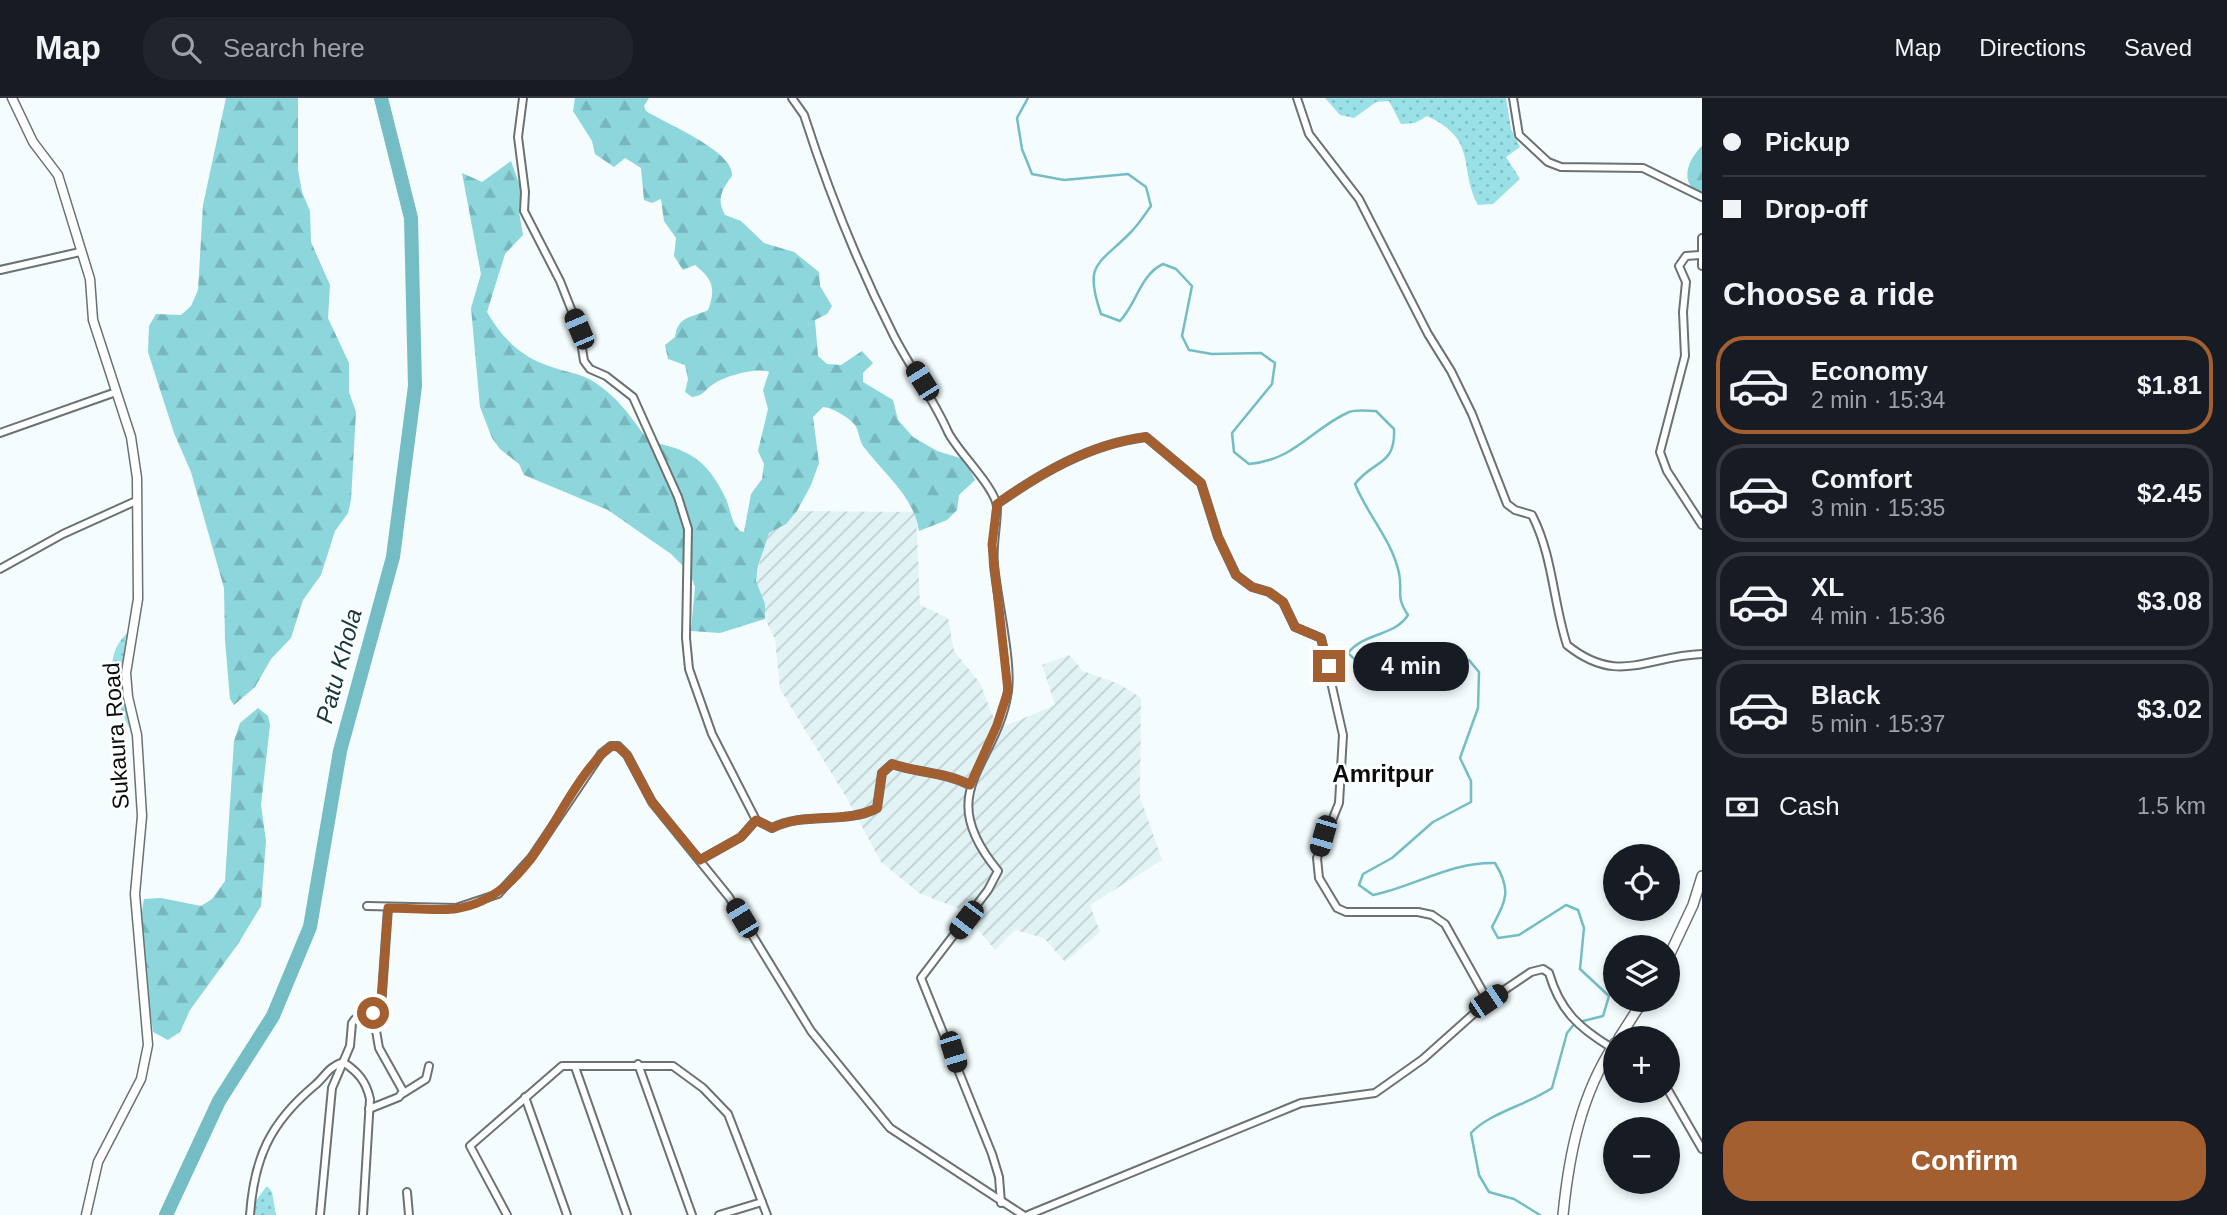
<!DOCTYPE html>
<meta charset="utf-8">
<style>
:root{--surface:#171b24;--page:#20242c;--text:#f1f3f6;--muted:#9ea1a6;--line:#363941;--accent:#a35f30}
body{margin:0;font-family:Arial,sans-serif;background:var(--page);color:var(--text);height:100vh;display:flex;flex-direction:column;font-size:26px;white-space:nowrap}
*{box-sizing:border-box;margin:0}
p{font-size:23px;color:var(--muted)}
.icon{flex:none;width:38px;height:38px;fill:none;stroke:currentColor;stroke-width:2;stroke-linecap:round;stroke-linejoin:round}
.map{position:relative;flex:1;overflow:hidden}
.panel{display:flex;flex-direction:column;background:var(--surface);width:525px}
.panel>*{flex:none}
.hud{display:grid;align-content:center;height:154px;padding:0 21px;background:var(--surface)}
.tools{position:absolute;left:1603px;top:746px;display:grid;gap:14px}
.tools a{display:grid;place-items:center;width:77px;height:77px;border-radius:50%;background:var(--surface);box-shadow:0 4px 10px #0003;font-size:35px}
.end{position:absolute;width:32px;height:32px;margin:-16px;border:9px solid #a35f30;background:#fff;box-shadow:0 0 0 4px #fff}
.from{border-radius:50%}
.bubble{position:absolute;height:49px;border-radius:24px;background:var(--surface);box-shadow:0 4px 10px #0003;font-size:23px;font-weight:700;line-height:49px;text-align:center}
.car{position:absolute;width:21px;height:42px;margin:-21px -10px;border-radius:9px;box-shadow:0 0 5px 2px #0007;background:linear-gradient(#222 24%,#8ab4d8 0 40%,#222 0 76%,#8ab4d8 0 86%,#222 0)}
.hud b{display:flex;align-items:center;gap:24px;height:66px;font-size:26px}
.hud b+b{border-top:2px solid var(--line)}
.hud i{width:18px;height:18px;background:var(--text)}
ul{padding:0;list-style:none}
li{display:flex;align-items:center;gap:21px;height:98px;margin:0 14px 10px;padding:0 7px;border:4px solid var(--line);border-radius:28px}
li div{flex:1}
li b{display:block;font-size:26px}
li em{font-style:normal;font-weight:700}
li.on{border-color:var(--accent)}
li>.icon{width:63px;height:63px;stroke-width:1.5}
h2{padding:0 21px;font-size:32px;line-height:84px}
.pay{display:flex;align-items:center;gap:18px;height:77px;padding:0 21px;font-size:26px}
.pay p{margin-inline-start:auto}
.button{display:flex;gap:14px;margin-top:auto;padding:14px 21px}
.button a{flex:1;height:80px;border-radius:28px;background:var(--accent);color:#fff;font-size:28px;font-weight:700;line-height:80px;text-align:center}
header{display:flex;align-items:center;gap:42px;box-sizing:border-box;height:98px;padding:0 35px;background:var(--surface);border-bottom:2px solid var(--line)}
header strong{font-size:33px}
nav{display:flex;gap:38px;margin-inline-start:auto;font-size:24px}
.search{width:490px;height:63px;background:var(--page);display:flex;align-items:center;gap:18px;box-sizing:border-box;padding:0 24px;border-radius:28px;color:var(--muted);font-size:26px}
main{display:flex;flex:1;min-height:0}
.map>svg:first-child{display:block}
.industrial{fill:url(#industrial-furrows)}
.grass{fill:url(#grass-dots)}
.forest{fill:url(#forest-firs)}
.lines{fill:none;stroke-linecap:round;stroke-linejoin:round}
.stream{stroke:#74bdc4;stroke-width:2.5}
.river{stroke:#74bdc4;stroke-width:14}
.minor-casing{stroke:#6b7273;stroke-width:10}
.tertiary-casing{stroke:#6b7273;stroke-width:11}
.secondary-casing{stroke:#6b7273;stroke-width:12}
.minor{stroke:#fff;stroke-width:6}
.tertiary{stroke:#fff;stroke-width:8}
.secondary{stroke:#fff;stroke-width:9}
.route{stroke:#a35f30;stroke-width:9}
.labels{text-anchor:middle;stroke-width:5;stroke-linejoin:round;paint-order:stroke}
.street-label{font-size:23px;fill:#0a0c0d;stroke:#fff}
.water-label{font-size:24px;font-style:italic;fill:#15393c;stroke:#fff}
.neighbourhood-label{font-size:24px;font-weight:bold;fill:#0a0c0d;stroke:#fff}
</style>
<header>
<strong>Map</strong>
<div class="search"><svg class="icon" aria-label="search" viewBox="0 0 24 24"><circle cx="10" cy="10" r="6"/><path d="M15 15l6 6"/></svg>Search here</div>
<nav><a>Map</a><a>Directions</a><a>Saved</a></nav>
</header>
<main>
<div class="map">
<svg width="1702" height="1117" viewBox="0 0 1702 1117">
<defs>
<pattern id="industrial-furrows" width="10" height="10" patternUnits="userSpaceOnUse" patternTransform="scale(1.75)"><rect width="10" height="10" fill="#e1f3f4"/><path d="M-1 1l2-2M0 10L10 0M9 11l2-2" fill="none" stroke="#c0cfd0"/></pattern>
<pattern id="grass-dots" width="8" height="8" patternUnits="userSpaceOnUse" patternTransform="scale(1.75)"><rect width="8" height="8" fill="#99e1e7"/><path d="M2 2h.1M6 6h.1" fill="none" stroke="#82c0c5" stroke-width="1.8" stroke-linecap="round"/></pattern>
<pattern id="forest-firs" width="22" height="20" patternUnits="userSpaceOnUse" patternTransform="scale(1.75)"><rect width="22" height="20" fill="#8cd6dc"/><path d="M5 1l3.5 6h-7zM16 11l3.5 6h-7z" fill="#77b6bc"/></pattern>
</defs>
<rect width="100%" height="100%" fill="#f4fcfd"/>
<!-- industrial -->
<polygon class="industrial" points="797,413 916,414 920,507 948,520 954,553 980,585 994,621 1005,628 1055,607 1042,567 1069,557 1083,573 1119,586 1141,600 1140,699 1162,762 1090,807 1100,834 1065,864 1044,840 1015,832 995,852 962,812 919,795 881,764 845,697 780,591 775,541 765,521 756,483 764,443 769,435 786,426"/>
<!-- grass -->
<g class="grass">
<path d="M1325 0H1506L1511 31 1520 49 1506 59 1520 81 1493 106 1478 107C1458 70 1479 42 1427 18L1415 25 1401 26 1389 3 1376 4 1354 20 1340 17Z"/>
<path d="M128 534 123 574 132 635C116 604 98 562 128 534Z"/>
<polygon points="267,1088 272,1094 276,1117 245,1117"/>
</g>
<!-- forest -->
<g class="forest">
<polygon points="226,0 298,0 298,72 302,94 310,113 311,144 330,187 328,220 349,265 349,294 356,314 351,402 348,415 335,433 321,477 303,502 291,540 271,561 255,589 234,607 230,601 225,542 224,490 191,374 174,335 148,254 149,228 156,216 181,217 191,208 198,192 203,107"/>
<path d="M575 0H649L644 8 646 13C664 25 735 53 732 78 722 92 716 101 725 117L741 123 764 145 794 154 819 174 820 188 832 208 827 216 815 222 818 258 827 266 841 267 862 253 873 265 863 275V284L893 302 898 322 913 339 937 353 960 360 967 366 975 382 959 397 957 412 947 422 919 433C914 398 883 375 863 348 859 342 859 333 855 327 850 320 831 309 823 309L813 319 819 365 811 387 797 413 786 426 769 435 758 468 756 483 765 506V521L720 535 691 533 695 489 690 475 671 456 608 412 524 377 519 366 500 351 492 340 480 309 471 210 481 176 462 75 482 84 511 63 521 91 519 114 523 137 505 156 487 214C503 242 523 261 555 270 566 274 581 276 591 282 621 301 629 318 650 344 689 351 707 362 725 399 731 411 730 423 740 433L744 434 751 396 762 381 764 366 758 353 768 311 763 292 769 274C757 269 726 278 715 285 705 291 704 298 692 299L685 294 688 281 685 267 668 261 665 247 675 239C678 217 692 220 708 212 716 191 713 181 695 167L683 172 674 158 676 140 664 123 661 101 652 105 644 102 641 70 625 60 614 69 595 56 592 43 573 13Z"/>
<path d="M1702 48V96L1691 89C1682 75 1691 59 1702 48Z"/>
<path d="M258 610 268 618 270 627 261 707 266 743 261 808 238 846 190 912 180 934 168 942 153 934C147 892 135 843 144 801L161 800 201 808 212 801 225 783 234 643 240 625Z"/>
</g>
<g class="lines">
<!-- stream -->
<path class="stream" d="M1028 0 1017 20 1022 51 1032 76 1064 82 1128 76 1146 89 1151 108C1145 116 1139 126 1131 134 1099 167 1083 164 1101 216L1120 223C1137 205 1140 177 1163 166L1176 171 1192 188 1182 238 1189 252 1212 256 1261 255 1275 265 1272 286 1232 335 1234 354 1249 366C1295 362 1311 331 1349 314 1357 311 1368 313 1376 313L1394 331C1396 368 1373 362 1355 386 1368 418 1392 442 1399 475 1403 494 1395 498 1408 517 1394 539 1364 534 1348 555 1388 596 1424 570 1469 562L1479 574 1478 610 1460 660 1471 683V704L1433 724 1392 760 1363 776 1359 787 1373 797C1416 788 1450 764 1495 765 1512 793 1506 802 1492 829L1498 840 1519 837 1566 807 1578 812 1584 830 1580 871 1609 898 1603 918 1575 925 1567 935 1552 990C1527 1007 1489 1015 1471 1035L1479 1077 1489 1094 1514 1101 1540 1117"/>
<!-- river -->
<polyline class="river" points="166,1117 219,1003 273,918 310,829 340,653 393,459 415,288 411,120 381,0"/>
<!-- minor casing -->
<g class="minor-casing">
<g id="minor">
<polyline points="523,0 518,39 525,94 524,113 560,183 579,231 584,263 590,271 606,278 633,299 678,399 688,431 686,540 689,571 712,636 756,722 741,739 700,762"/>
<path d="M792 0 804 17C828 92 858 167 894 238 911 271 933 300 948 334 957 353 996 390 997 409 997 429 992 447 994 467 997 500 1012 563 1008 593 997 669 931 692 998 773L988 792 921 880 992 1056 999 1079 1001 1105"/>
<path d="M1297 0 1309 36 1359 101 1428 236 1451 273 1472 316 1507 406 1515 412 1532 417C1553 458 1553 504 1567 547 1618 588 1646 558 1702 556"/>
<polyline points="1513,0 1519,37 1548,64 1561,69 1643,70 1702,99"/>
<polyline points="1702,140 1702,168"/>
<polyline points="1700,157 1686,158 1679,168 1686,184 1683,214 1685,258 1660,354 1667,373 1702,427"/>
<polyline points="0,172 80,154"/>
<polyline points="0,335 116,294"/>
<path d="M997 406C1041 375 1090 346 1146 339L1201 385 1218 439 1236 477 1252 489 1269 494 1283 504 1295 529 1321 540 1343 637 1339 705 1317 760 1319 780 1337 810 1346 814H1418L1432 817 1445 826 1488 903 1531 874 1543 871 1549 875C1560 913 1579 930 1612 950"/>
<polyline points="0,471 63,436 136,403"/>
<path d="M756 722 772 730C804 713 846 727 877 710L882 675 892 666C918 675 945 674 970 687"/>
<polyline points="367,808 456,810 498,796 531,760 601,656 611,648 618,648 627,657 652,704 729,799 811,933 890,1030 1023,1117"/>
<polyline points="638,966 692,1117"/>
<polyline points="575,969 627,1117"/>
<polyline points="1668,992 1702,1051"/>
<polyline points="402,996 426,981 429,968"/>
<polyline points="525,999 567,1117"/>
<polyline points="369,1011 399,999 403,993 379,950 373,915"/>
<polyline points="407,1094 409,1117"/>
<path d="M250 1117C254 1060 270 1025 314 988 325 979 328 969 343 964 358 974 366 983 370 1001L363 1117"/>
<polyline points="320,1117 332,990 350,948 352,925 355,921 378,914 381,909 388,810"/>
<polyline points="507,1117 470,1048 562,968 673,968 703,990 728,1016 767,1117"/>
<polyline points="719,1117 762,1104"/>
<polyline points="1028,1117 1301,1005 1375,995 1423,961 1488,903"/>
</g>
</g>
<!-- tertiary casing -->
<g class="tertiary-casing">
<polyline id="tertiary" points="12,0 33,44 58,77 90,181 93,222 131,339 137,380 138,501 126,575 128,599 137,637 142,718 135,796 148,947 141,981 98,1064 86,1117"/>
</g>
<!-- secondary casing -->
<g class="secondary-casing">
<g id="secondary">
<polyline points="1668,860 1693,807 1702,778"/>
<polyline points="1619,940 1644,901"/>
<path d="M1563 1117C1569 1056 1581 996 1615 945"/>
</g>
</g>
<!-- minor -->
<use href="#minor" class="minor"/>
<!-- tertiary -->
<use href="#tertiary" class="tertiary"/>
<!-- secondary -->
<use href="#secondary" class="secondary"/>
</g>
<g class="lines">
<!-- route -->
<path class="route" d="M373 915 381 909 388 810C410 810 432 813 454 811 510 804 538 752 564 708 577 687 592 663 611 648L618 649 627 657 652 704 700 762 741 739 756 722 772 730C804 713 846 727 877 710L882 675 892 666C918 675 945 674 970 687L997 627 1008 593 992 447 997 406C1041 375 1090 346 1146 339L1201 385 1218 439 1236 477 1252 489 1269 494 1283 504 1295 529 1321 540 1329 568"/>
</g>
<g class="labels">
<!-- street labels -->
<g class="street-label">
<text transform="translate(116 638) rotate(-94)" y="8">Sukaura Road</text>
</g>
<!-- water labels -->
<g class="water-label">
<text transform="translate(339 568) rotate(-75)" y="8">Patu Khola</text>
</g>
<!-- neighbourhood labels -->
<g class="neighbourhood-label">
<text x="1383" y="684">Amritpur</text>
</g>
</g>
</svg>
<div class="tools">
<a><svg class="icon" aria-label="locate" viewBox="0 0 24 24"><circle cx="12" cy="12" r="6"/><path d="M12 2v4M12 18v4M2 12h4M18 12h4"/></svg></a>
<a><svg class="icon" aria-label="layers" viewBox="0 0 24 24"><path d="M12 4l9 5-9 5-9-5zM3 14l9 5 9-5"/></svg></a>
<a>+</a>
<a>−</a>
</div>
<i class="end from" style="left:373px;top:915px"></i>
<i class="end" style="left:1329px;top:568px"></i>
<div class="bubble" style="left:1353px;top:544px;width:116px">4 min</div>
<i class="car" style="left:579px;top:231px;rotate:337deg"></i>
<i class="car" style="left:922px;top:283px;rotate:328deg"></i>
<i class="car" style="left:1323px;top:738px;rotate:196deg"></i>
<i class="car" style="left:742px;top:820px;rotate:329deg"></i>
<i class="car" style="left:966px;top:822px;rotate:217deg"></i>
<i class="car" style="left:1488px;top:903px;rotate:56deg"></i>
<i class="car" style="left:953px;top:954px;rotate:163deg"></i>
</div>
<section class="panel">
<div class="hud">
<b><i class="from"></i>Pickup</b>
<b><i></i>Drop-off</b>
</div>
<h2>Choose a ride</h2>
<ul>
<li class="on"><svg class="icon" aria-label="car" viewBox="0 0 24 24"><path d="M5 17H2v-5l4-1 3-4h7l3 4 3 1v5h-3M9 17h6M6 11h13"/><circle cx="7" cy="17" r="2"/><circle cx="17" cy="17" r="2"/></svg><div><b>Economy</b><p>2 min · 15:34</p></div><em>$1.81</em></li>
<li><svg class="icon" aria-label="car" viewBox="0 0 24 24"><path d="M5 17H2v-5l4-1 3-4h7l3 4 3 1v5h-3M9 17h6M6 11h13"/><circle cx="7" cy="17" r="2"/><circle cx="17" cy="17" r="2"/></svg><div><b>Comfort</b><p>3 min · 15:35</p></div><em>$2.45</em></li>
<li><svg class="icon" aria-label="car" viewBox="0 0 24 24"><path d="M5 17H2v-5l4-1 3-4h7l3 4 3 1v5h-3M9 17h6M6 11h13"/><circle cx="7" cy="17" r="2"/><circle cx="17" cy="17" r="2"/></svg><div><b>XL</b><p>4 min · 15:36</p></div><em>$3.08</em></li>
<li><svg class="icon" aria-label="car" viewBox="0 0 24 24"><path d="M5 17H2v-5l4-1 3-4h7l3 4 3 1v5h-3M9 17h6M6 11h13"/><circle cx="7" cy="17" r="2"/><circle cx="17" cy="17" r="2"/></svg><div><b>Black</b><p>5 min · 15:37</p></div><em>$3.02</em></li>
</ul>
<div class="pay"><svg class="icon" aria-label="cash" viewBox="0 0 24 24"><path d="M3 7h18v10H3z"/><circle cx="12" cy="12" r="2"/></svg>Cash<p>1.5 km</p></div>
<div class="button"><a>Confirm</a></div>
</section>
</main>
